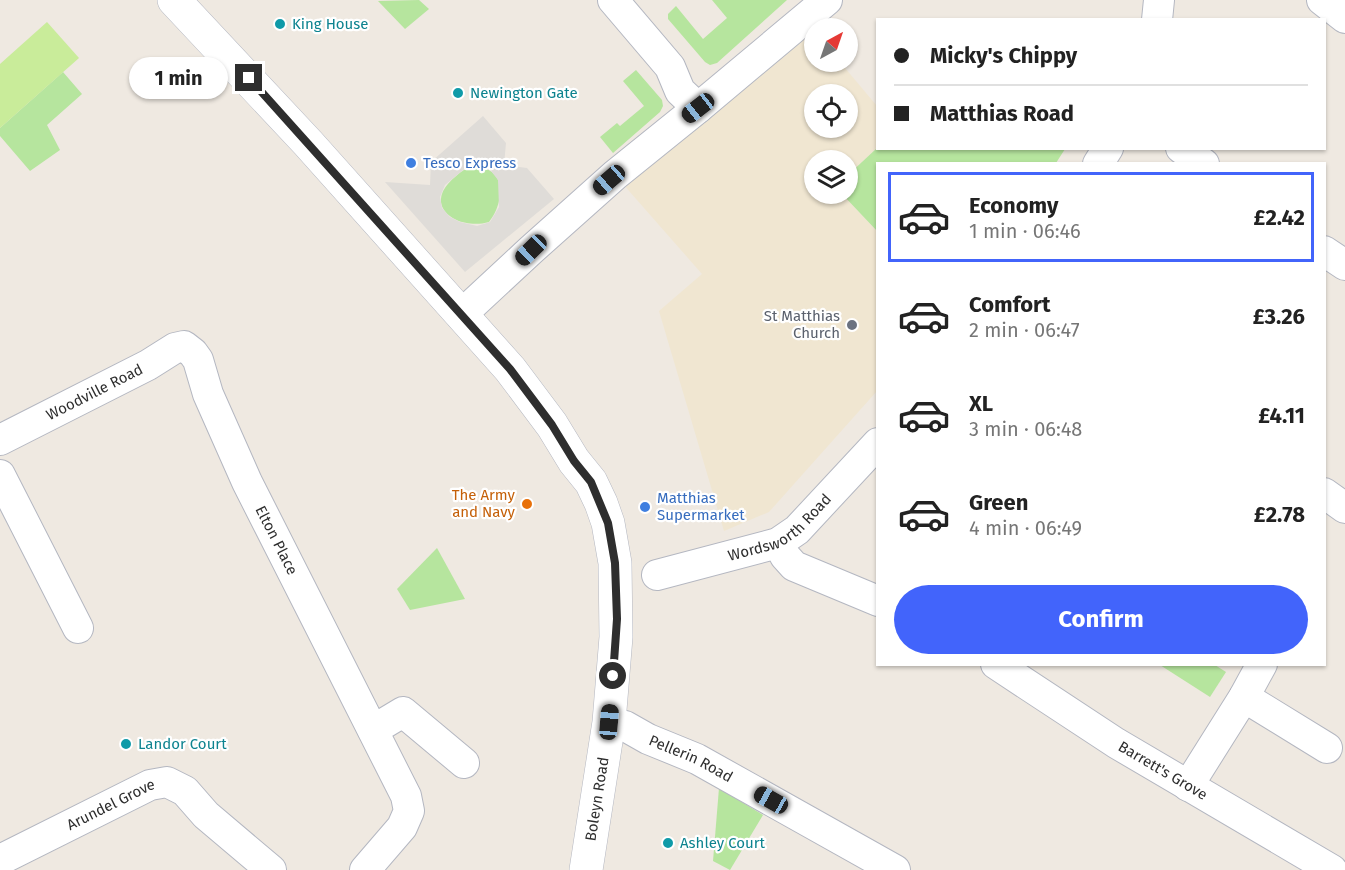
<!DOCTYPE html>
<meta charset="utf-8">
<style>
:root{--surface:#fff;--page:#f2f2f2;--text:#222;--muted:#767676;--line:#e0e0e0;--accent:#4264fb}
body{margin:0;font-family:"Fira Sans",sans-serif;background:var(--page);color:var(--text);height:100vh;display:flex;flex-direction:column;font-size:22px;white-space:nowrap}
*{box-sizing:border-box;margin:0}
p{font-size:20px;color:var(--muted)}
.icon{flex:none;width:33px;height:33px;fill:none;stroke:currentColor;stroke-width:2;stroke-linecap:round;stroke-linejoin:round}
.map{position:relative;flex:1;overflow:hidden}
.details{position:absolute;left:876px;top:162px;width:450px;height:504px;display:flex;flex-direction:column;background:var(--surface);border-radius:0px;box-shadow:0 2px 4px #0004}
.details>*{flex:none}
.guide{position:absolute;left:876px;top:18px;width:450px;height:132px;border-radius:0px;box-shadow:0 2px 4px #0004;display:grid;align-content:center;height:132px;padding:0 18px;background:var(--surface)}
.needle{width:39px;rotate:40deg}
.tools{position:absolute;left:804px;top:18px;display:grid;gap:12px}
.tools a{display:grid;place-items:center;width:54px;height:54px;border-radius:50%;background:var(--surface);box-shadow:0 2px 4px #0004;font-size:30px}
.end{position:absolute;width:27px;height:27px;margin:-14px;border:8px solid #2e2e2e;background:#fff;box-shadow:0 0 0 3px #fff}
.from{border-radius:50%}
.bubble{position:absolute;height:42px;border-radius:21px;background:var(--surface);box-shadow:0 2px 4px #0004;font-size:20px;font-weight:700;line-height:42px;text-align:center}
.car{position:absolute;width:18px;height:36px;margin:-18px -9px;border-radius:8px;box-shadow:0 0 4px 2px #0007;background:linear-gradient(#222 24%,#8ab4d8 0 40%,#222 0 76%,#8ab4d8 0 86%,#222 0)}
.guide b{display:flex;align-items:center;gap:21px;height:57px;font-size:22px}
.guide b+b{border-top:2px solid var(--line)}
.guide i{width:15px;height:15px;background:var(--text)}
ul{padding:10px 0 0;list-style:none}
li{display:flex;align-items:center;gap:18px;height:90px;margin:0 12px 9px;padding:0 6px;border:3px solid transparent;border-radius:0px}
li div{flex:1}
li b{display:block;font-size:22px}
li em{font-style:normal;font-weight:700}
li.active{border-color:var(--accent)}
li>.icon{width:54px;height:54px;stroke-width:1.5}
.action{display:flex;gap:12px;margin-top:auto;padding:12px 18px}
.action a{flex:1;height:69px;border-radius:36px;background:var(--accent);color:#fff;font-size:24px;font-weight:700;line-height:69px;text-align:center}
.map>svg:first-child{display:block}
.education{fill:#f0e6d1;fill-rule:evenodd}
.green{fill:#b6e59e}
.pitch{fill:#c9ec9a}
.plaza{fill:#dfdcd8;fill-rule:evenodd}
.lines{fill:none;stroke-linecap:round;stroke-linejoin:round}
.street-casing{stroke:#b4b7c1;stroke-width:32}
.secondary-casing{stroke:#b4b7c1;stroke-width:34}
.street{stroke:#fff;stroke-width:30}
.secondary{stroke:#fff;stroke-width:33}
.route{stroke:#2e2e2e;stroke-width:8}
.culture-dot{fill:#0f9aa8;stroke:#fff;stroke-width:2}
.shop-dot{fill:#3f7fe0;stroke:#fff;stroke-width:2}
.worship-dot{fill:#6b7280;stroke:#fff;stroke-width:2}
.food-dot{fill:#e8710a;stroke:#fff;stroke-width:2}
.labels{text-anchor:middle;stroke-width:4.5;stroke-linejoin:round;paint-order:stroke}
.culture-label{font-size:15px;fill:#0d838f;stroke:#fff;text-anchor:start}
.shop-label{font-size:15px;fill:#366cbe;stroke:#fff;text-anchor:start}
.worship-label{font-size:15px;fill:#5b616d;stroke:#fff;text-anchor:end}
.street-label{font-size:15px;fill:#2e2e2e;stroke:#fff}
.food-label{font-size:15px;fill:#c56008;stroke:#fff;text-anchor:end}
</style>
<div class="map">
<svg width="1345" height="870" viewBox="0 0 1345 870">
<rect width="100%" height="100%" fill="#efe9e1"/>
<!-- education -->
<path class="education" d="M803 19 814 31V62H840L877 106V148L848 175V160H814V194H842L877 231V391L769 512 724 531 659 311 702 274 615 175ZM814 94H848V128H814Z"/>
<!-- green -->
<g class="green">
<polygon points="419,0 429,9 405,29 378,1"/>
<polygon points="712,0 787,0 717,63 710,65 705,62 668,19 668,14 676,6 703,39 727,18"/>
<polygon points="636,70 662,100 663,106 660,112 613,153 600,137 617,123 620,126 644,106 623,81"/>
<polygon points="63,72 82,94 47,125 60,150 30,171 0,136 0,128"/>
<polygon points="877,148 878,148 1065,149 1056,163 878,164 877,231 842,194 848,194 848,175"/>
<path d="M479 165C486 168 495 172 498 180 503 194 498 211 489 222 458 231 420 206 455 177 463 170 468 166 479 165Z"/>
<polygon points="437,548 465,599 410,610 397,589"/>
<polygon points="1160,665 1215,665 1226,672 1210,697"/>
<polygon points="719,788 763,815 730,870 713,861"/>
</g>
<!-- pitch -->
<polygon class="pitch" points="47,22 79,58 0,128 0,64"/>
<!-- plaza -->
<path class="plaza" d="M483 116 506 143 504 165 527 168 554 199 465 272 385 182 430 185 431 162ZM479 165 491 171 498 180 499 207 490 222 477 226 460 222 450 217 442 208 440 197 445 185 468 166Z"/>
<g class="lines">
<!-- street casing -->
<g class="street-casing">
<g id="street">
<polyline points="613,0 670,67 680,91 698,108"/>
<polyline points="1322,0 1345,18"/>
<polyline points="1157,20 1159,0"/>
<polyline points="1181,148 1204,164"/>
<polyline points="1098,164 1108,148"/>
<polyline points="1324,251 1345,265"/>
<polyline points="461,315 531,250 615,175 698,108 827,0"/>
<path id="s1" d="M0 440 148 365 175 348 184 346 193 353 198 360 208 394 247 482 406 796 409 811 402 827 365 870"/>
<polyline points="0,475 78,628"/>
<polyline points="1324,493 1345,508"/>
<polyline points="778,543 785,556 794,566 878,601"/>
<path id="s2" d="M657 575 778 543 797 530 878 443"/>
<path id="s3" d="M996 664 1116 743 1332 870"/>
<polyline points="1244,697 1327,748"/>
<path id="s4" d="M609 722 625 726 648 739 697 759 895 870"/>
<polyline points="373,730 403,712 464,763"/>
<polyline points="1188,786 1244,697 1262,664"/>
<path id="s5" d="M0 860 150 785 167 782 185 791 206 815 271 870"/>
</g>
</g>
<!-- secondary casing -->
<g class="secondary-casing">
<polyline id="secondary" points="174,0 308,143 510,369 552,425 574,461 591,482 601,503 608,523 615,563 616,637 609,722 586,870"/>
</g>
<!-- street -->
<use href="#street" class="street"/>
<!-- secondary -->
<use href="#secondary" class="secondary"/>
</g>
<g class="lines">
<!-- route -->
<polyline class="route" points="249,78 510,369 552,425 574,461 591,482 608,523 615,563 617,619 613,676"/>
</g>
<!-- markers -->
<g class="culture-dot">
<circle cx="280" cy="24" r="6"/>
<circle cx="458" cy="93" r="6"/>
<circle cx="126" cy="744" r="6"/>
<circle cx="668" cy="843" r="6"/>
</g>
<g class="shop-dot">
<circle cx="411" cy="163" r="6"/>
<circle cx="645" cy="507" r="6"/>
</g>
<circle class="worship-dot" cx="852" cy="325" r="6"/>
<circle class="food-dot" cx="527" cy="504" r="6"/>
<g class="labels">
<!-- culture labels -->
<g class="culture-label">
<text x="292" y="29">King House</text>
<text x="470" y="98">Newington Gate</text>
<text x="138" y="749">Landor Court</text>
<text x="680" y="848">Ashley Court</text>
</g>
<!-- shop labels -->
<g class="shop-label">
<text x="423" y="168">Tesco Express</text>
<text x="657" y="503">Matthias<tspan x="657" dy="17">Supermarket</tspan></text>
</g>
<!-- worship labels -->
<g class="worship-label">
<text x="840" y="321">St Matthias<tspan x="840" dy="17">Church</tspan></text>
</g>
<!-- street labels -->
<g class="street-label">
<text dy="5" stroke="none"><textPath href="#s1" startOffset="106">Woodville Road</textPath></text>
<text dy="5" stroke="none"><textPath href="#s2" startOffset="134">Wordsworth Road</textPath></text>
<text dy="5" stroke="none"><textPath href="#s1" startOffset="424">Elton Place</textPath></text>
<text dy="5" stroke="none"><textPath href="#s4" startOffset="90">Pellerin Road</textPath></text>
<text dy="5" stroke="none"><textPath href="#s3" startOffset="198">Barrett's Grove</textPath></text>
<text transform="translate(597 799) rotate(-81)" y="5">Boleyn Road</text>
<text dy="5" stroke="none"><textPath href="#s5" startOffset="124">Arundel Grove</textPath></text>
</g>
<!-- food labels -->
<g class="food-label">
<text x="515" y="500">The Army<tspan x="515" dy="17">and Navy</tspan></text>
</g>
</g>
</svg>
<div class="tools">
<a><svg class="needle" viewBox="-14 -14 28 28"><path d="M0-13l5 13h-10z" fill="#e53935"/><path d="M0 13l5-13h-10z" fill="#767676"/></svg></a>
<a><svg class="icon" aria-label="locate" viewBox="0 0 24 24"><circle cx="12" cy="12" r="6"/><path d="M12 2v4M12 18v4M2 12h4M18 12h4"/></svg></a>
<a><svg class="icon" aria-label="layers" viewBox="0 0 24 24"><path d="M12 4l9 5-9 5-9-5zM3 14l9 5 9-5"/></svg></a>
</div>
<i class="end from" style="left:613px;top:676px"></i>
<i class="end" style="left:249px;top:78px"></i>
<div class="bubble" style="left:129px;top:57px;width:99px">1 min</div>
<i class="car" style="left:698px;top:108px;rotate:232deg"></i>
<i class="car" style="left:609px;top:180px;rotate:229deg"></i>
<i class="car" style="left:531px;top:250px;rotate:226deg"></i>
<i class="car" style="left:609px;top:722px;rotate:5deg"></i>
<i class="car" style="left:771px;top:800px;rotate:299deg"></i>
<div class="guide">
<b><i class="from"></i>Micky's Chippy</b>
<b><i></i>Matthias Road</b>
</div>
<section class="details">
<ul>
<li class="active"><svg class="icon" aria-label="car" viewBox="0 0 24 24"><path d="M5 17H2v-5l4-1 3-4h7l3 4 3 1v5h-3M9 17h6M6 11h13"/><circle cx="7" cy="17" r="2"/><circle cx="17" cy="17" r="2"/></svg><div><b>Economy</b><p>1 min · 06:46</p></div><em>£2.42</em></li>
<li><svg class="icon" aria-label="car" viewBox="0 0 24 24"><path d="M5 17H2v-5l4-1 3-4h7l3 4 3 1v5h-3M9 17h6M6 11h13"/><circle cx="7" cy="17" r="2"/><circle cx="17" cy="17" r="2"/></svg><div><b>Comfort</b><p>2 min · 06:47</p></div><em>£3.26</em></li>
<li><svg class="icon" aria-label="car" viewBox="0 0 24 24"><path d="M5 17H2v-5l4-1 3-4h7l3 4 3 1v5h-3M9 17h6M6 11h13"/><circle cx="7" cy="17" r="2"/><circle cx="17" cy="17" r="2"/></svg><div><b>XL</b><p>3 min · 06:48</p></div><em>£4.11</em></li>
<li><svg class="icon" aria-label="car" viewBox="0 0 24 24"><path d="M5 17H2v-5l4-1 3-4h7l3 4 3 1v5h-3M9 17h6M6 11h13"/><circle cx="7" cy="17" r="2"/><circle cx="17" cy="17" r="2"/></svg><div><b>Green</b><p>4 min · 06:49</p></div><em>£2.78</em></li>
</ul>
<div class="action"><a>Confirm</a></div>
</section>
</div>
